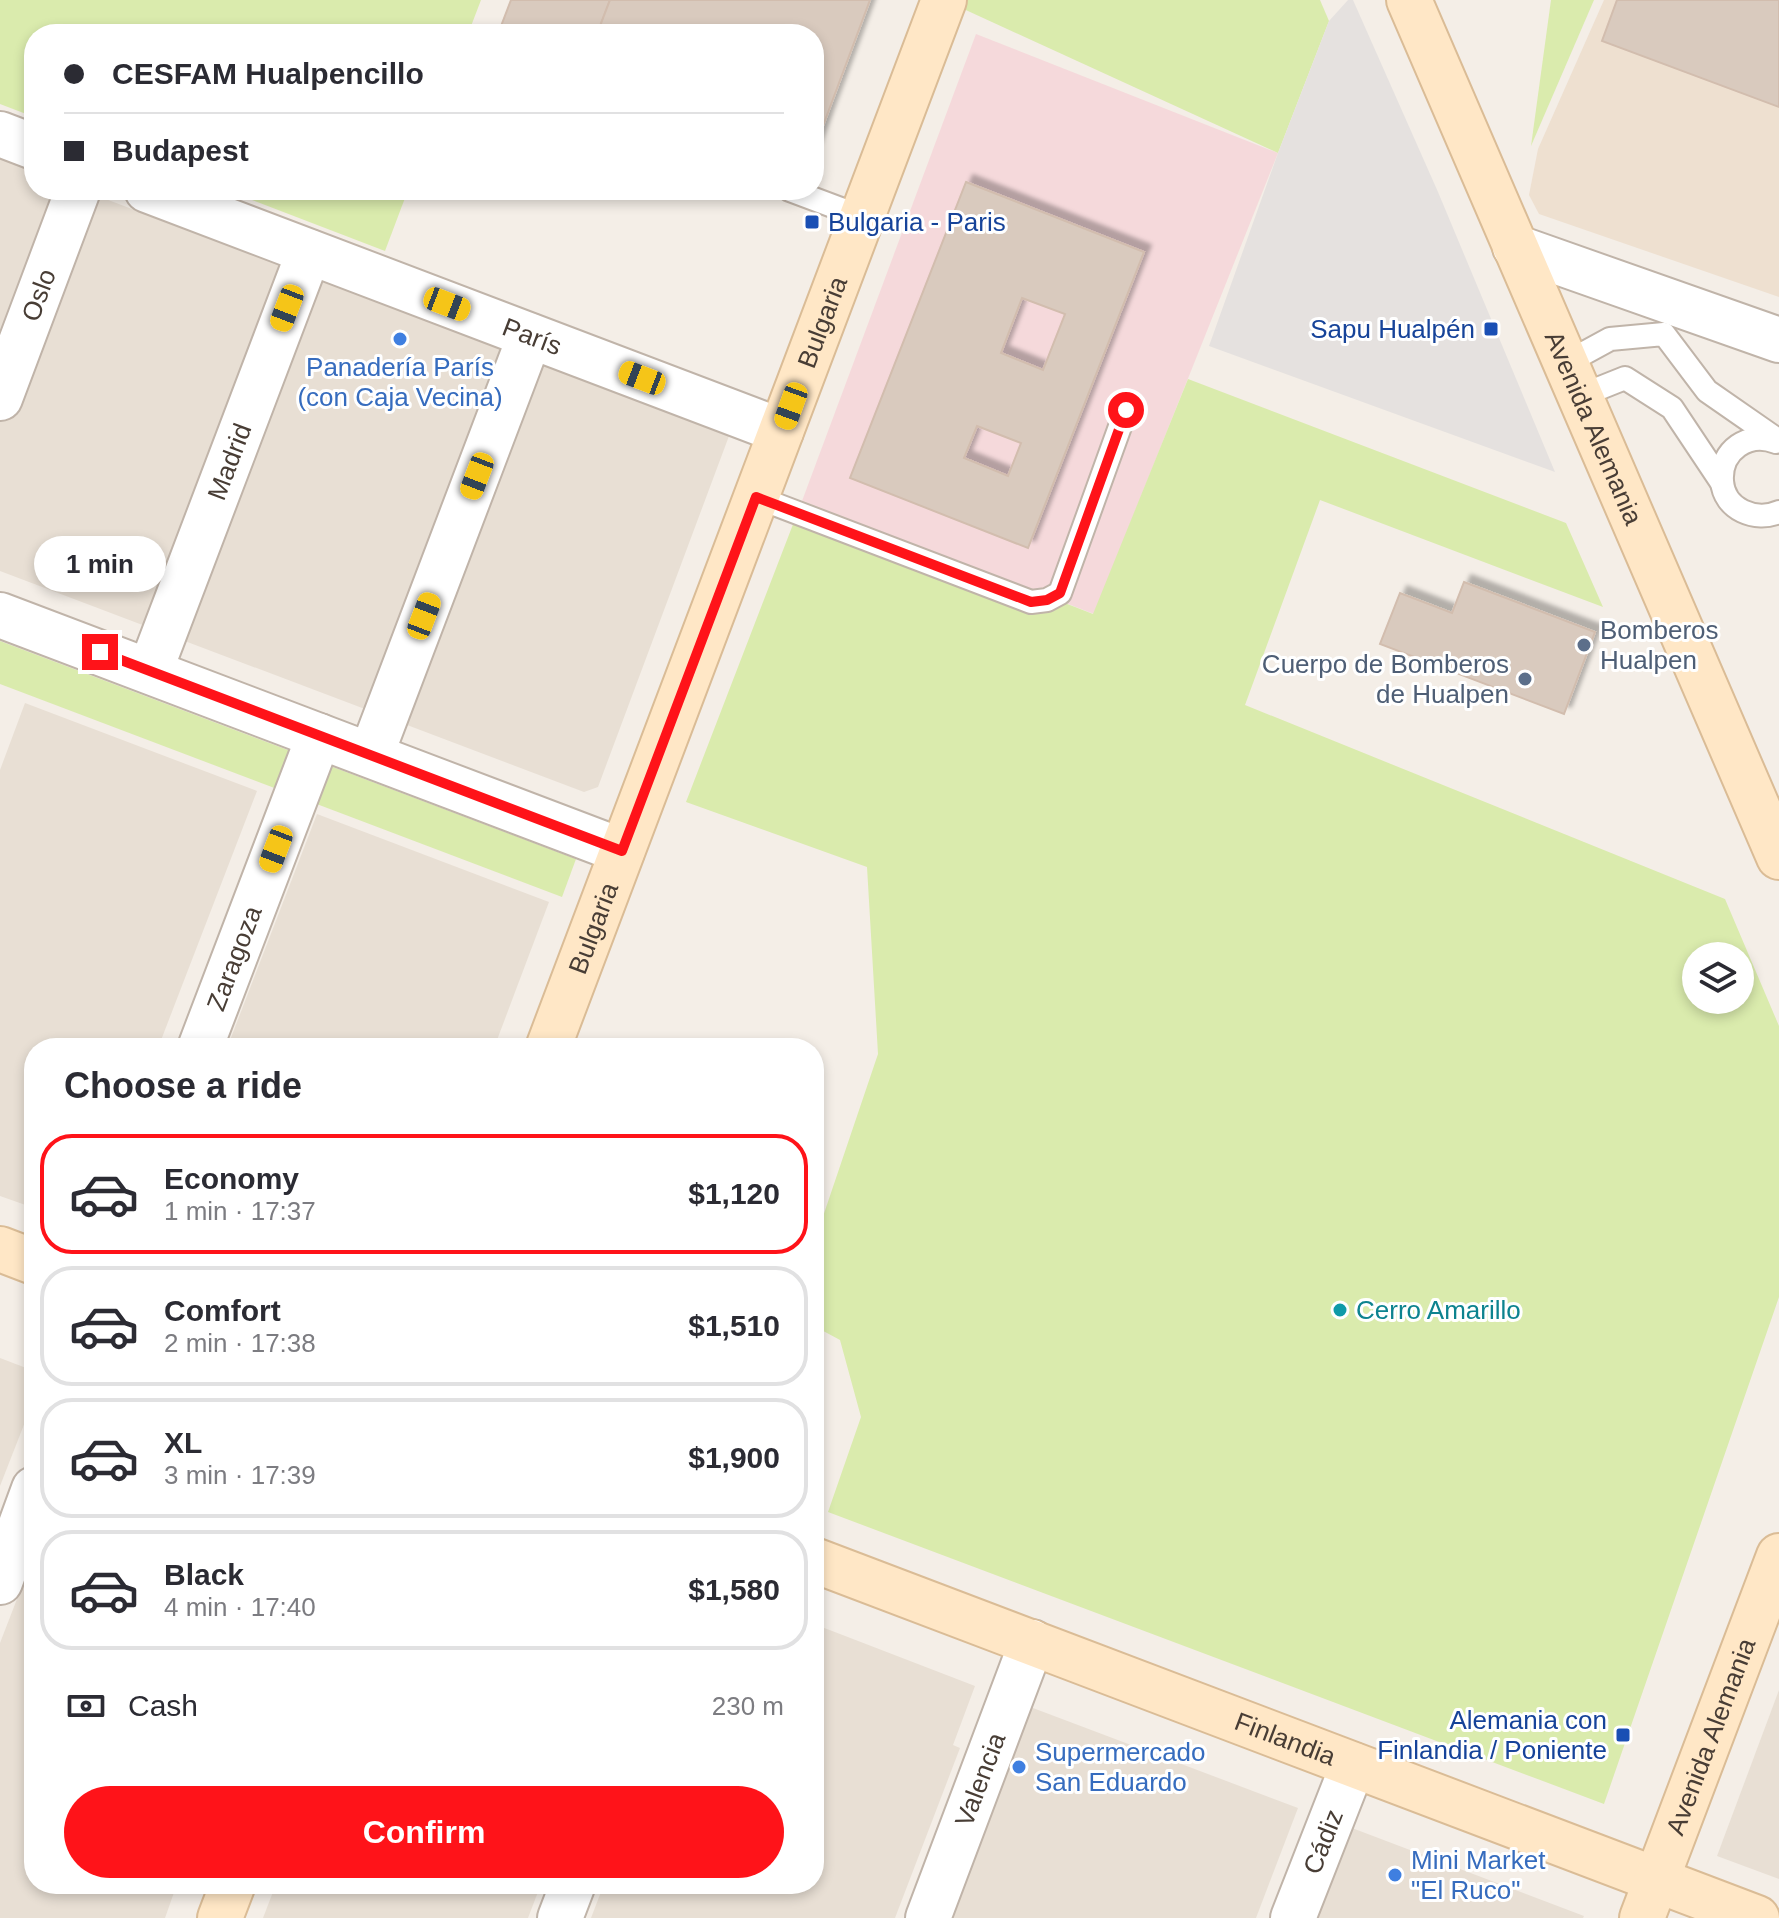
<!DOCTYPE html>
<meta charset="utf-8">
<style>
:root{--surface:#fff;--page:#f7f7f7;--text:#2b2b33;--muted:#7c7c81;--line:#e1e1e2;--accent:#ff1319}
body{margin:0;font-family:Arial,sans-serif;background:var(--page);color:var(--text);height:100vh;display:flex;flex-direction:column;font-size:30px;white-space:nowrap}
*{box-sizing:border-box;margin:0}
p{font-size:26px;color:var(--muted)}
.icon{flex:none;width:44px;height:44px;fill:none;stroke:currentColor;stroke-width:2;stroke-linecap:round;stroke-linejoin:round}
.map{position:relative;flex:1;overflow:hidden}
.side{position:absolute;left:24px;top:1038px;width:800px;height:856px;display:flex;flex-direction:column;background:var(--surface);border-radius:32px;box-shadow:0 4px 12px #0003}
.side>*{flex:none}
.top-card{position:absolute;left:24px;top:24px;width:800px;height:176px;border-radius:32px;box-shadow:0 4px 12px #0003;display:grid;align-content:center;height:176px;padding:0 40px;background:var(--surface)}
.controls{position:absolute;left:1682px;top:942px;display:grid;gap:16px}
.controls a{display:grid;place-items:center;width:72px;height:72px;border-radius:50%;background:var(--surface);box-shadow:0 4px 12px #0003;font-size:40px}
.end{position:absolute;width:36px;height:36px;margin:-18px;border:10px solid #ff1319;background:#fff;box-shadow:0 0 0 4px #fff}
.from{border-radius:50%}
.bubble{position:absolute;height:56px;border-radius:28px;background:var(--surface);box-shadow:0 4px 12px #0003;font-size:26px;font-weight:700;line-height:56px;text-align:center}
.car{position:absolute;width:24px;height:48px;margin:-24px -12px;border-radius:10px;box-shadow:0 0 6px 2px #0007;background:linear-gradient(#f5c518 24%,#345 0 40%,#f5c518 0 76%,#345 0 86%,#f5c518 0)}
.top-card b{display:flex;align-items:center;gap:28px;height:76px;font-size:30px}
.top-card b+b{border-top:2px solid var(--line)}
.top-card i{width:20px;height:20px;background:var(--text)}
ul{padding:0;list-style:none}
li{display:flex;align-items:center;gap:24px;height:120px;margin:0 16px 12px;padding:0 24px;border:4px solid var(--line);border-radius:32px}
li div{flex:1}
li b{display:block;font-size:30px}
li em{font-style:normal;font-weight:700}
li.active{border-color:var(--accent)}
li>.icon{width:72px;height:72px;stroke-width:1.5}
h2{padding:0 40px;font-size:36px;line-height:96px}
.pay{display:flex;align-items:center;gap:20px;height:88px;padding:0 40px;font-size:30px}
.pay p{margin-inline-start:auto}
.cta{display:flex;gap:16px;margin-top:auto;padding:16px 40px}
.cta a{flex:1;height:92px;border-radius:48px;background:var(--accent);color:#fff;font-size:32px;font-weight:700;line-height:92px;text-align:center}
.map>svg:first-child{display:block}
.residential{fill:#e8dfd4}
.education{fill:#eee0d0}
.medical{fill:#f5d9db}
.green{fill:#daebad;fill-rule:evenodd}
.parking{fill:#e5e1df}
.building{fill:#d9cabe;stroke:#d2bdae;stroke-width:2;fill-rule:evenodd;filter:url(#shadow)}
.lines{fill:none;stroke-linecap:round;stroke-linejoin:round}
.lane-casing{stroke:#c0b4a9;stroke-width:26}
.street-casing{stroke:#c0b4a9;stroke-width:48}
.secondary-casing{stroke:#dabc96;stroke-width:48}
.lane{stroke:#fff;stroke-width:22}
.street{stroke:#fff;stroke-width:44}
.secondary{stroke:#ffe7c6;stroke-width:44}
.route{stroke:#ff1319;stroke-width:10}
.transit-dot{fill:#1a4fb4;stroke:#fff;stroke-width:3}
.shop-dot{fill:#3f7fe0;stroke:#fff;stroke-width:3}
.service-dot{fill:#5c6f8a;stroke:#fff;stroke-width:3}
.culture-dot{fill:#0f9aa8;stroke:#fff;stroke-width:3}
.labels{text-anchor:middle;stroke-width:6;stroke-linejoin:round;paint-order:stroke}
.transit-label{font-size:26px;fill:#164399;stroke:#fff;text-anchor:end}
.street-label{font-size:26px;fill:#483d35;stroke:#fff}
.shop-label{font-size:26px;fill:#366cbe;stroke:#fff;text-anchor:start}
.service-label{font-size:26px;fill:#4e5e75;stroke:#fff;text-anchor:start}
.culture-label{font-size:26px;fill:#0d838f;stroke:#fff;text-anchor:start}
</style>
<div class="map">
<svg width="1779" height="1918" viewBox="0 0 1779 1918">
<defs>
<filter id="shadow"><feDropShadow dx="7" dy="-7" stdDeviation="2" flood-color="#0004"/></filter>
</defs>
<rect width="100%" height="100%" fill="#f4eee7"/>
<!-- residential -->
<g class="residential">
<polygon points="0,159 34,172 34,190 82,190 729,436 598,787 584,792 0,571"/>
<polygon points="25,703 257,791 158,1048 34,1048 34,1208 0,1196 0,770"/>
<polygon points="317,814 549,902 494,1048 227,1048"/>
<polygon points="0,1358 34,1371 34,1399 0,1486"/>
<polygon points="34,1555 34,1884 177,1884 165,1918 0,1918 0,1643"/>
<polygon points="814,1624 975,1686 953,1745 960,1748 895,1918 591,1918 604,1884 814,1884"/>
<polygon points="1779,1690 1779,1879 1717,1856"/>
<polygon points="1025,1705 1298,1808 1256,1918 944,1918"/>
<polygon points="1352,1828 1584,1916 1583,1918 1318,1918"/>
<polygon points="276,1884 541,1884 528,1918 263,1918"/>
</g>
<!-- education -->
<polygon class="education" points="1604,0 1779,0 1779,297 1539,214 1529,195 1538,149"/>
<!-- medical -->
<polygon class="medical" points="976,34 1278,153 1094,614 802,501"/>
<!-- green -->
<g class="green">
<polygon points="0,0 481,0 468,34 34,34 34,117 0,104"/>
<polygon points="944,0 1320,0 1329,21 1278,153"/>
<polygon points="1551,0 1594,0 1531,146"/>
<polygon points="226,190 408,190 385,251"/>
<path d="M1188 379 1566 523 1603 607 1320 500 1245 705 1725 899 1779 1026V1297L1604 1804 828 1512 861 1417 840 1340 814 1326V1243L878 1054 867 867 686 802 802 501 1093 614ZM1696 956H1740V1000H1696Z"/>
<polygon points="0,641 576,859 562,897 0,684"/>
</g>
<!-- parking -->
<polygon class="parking" points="1348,0 1353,0 1438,192 1555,472 1209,346 1278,153 1329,21"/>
<!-- building -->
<g class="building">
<polygon points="511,0 610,0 597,34 498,34"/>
<polygon points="610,0 870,0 814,150 814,34 597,34"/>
<polygon points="1617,0 1779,0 1779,107 1602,41"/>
<path d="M966 182 1144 252 1028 548 850 478ZM1022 298 1065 314 1043 370 1001 353ZM977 426 1021 443 1008 476 964 458Z"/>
<polygon points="1464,582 1595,632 1564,714 1380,644 1400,593 1452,613"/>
</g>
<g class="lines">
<!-- lane casing -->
<g class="lane-casing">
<g id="lane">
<polyline points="790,190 862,217"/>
<polyline points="1566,363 1610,339 1664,334 1707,391 1779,441"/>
<polyline points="1580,396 1625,378 1672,408 1722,483"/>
<path d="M1776 442C1749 431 1720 450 1722 481 1724 510 1756 522 1779 512"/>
<polyline points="756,497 1031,602 1047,600 1060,593 1126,410"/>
</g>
</g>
<!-- street casing -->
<g class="street-casing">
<g id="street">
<polyline points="0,134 34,147"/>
<path id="s1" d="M147 190 781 431"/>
<polyline points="1515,247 1779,340"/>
<path id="s2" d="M0 398 78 190"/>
<polyline points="0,615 622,851"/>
<path id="s3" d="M150 671 309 252"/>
<polyline points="371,755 530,336"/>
<path id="s4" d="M200 1048 319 736"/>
<polyline points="0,1582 34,1489"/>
<polyline points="560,1918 573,1884"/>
<path id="s5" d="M928 1918 1032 1642"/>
<path id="s6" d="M1293 1918 1353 1765"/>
</g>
</g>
<!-- secondary casing -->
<g class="secondary-casing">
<g id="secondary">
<path id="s7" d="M1409 0 1779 857"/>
<path id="s8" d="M548 1048 944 0"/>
<polyline points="0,1249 34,1262"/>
<path id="s9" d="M814 1560 1757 1918"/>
<polyline points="220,1918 233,1884"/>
<path id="s10" d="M1642 1918 1779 1556"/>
</g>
</g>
<!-- lane -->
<use href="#lane" class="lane"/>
<!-- street -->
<use href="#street" class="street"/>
<!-- secondary -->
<use href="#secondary" class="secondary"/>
</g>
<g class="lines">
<!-- route -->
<polyline class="route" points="100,652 622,851 756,497 1031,602 1047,600 1060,593 1126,410"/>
</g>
<!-- markers -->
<g class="transit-dot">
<rect x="804" y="214" width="16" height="16" rx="4"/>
<rect x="1483" y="321" width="16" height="16" rx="4"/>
<rect x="1615" y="1727" width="16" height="16" rx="4"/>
</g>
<g class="shop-dot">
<circle cx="400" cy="339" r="8"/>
<circle cx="1019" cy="1767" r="8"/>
<circle cx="1395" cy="1875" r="8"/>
</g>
<g class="service-dot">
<circle cx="1584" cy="645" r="8"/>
<circle cx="1525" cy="679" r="8"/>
</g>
<circle class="culture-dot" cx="1340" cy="1310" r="8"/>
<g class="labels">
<!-- transit labels -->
<g class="transit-label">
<text x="828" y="231" text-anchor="start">Bulgaria - Paris</text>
<text x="1475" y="338">Sapu Hualpén</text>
<text x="1607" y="1729">Alemania con<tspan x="1607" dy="30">Finlandia / Poniente</tspan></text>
</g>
<!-- street labels -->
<g class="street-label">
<text dy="9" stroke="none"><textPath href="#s2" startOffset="110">Oslo</textPath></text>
<text dy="9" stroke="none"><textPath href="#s8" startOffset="776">Bulgaria</textPath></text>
<text dy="9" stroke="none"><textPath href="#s1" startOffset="412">París</textPath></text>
<text dy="9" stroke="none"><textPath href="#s7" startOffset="466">Avenida Alemania</textPath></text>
<text dy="9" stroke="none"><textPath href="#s3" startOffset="224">Madrid</textPath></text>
<text dy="9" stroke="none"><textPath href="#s8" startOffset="128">Bulgaria</textPath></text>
<text dy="9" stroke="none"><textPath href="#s4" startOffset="96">Zaragoza</textPath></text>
<text dy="9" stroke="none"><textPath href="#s10" startOffset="194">Avenida Alemania</textPath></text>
<text dy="9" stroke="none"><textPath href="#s9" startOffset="504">Finlandia</textPath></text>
<text dy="9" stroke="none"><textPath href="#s5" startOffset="148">Valencia</textPath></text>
<text dy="9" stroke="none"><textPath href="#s6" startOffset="82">Cádiz</textPath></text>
</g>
<!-- shop labels -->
<g class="shop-label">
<text x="400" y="376" text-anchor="middle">Panadería París<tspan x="400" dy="30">(con Caja Vecina)</tspan></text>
<text x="1035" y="1761">Supermercado<tspan x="1035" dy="30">San Eduardo</tspan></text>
<text x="1411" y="1869">Mini Market<tspan x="1411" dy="30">"El Ruco"</tspan></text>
</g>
<!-- service labels -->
<g class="service-label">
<text x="1600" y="639">Bomberos<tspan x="1600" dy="30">Hualpen</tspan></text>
<text x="1509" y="673" text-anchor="end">Cuerpo de Bomberos<tspan x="1509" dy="30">de Hualpen</tspan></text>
</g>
<!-- culture labels -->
<g class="culture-label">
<text x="1356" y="1319">Cerro Amarillo</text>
</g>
</g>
</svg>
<div class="controls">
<a><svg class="icon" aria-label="layers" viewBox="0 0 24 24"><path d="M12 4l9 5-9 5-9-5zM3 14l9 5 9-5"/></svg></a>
</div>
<i class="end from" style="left:1126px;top:410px"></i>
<i class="end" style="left:100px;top:652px"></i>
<div class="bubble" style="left:34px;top:536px;width:132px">1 min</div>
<i class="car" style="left:447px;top:304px;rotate:111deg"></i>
<i class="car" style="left:287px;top:308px;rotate:201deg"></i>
<i class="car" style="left:642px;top:378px;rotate:291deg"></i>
<i class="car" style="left:791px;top:406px;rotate:200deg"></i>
<i class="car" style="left:477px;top:476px;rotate:201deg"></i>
<i class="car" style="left:424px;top:616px;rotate:21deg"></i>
<i class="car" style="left:276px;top:849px;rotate:201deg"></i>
<div class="top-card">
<b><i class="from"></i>CESFAM Hualpencillo</b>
<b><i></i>Budapest</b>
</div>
<section class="side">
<h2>Choose a ride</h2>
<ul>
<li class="active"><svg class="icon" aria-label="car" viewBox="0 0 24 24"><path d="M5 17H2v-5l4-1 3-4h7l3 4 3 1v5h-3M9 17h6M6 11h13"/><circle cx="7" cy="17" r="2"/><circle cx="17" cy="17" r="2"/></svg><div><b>Economy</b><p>1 min · 17:37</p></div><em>$1,120</em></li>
<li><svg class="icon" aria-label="car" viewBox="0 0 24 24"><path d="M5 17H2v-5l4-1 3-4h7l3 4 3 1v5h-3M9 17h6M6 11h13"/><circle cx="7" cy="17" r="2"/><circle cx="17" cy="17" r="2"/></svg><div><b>Comfort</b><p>2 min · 17:38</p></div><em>$1,510</em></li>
<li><svg class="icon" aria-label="car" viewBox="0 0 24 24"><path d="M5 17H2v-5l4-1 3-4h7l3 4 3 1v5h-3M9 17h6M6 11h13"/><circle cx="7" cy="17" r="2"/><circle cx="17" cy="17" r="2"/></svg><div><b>XL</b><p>3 min · 17:39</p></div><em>$1,900</em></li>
<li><svg class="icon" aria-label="car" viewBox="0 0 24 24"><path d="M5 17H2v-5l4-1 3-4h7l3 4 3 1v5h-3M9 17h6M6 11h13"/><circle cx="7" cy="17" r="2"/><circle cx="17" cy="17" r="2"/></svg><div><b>Black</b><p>4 min · 17:40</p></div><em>$1,580</em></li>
</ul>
<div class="pay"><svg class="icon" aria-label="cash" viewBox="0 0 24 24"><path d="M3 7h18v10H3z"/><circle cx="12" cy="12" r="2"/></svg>Cash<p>230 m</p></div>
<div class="cta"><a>Confirm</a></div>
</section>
</div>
